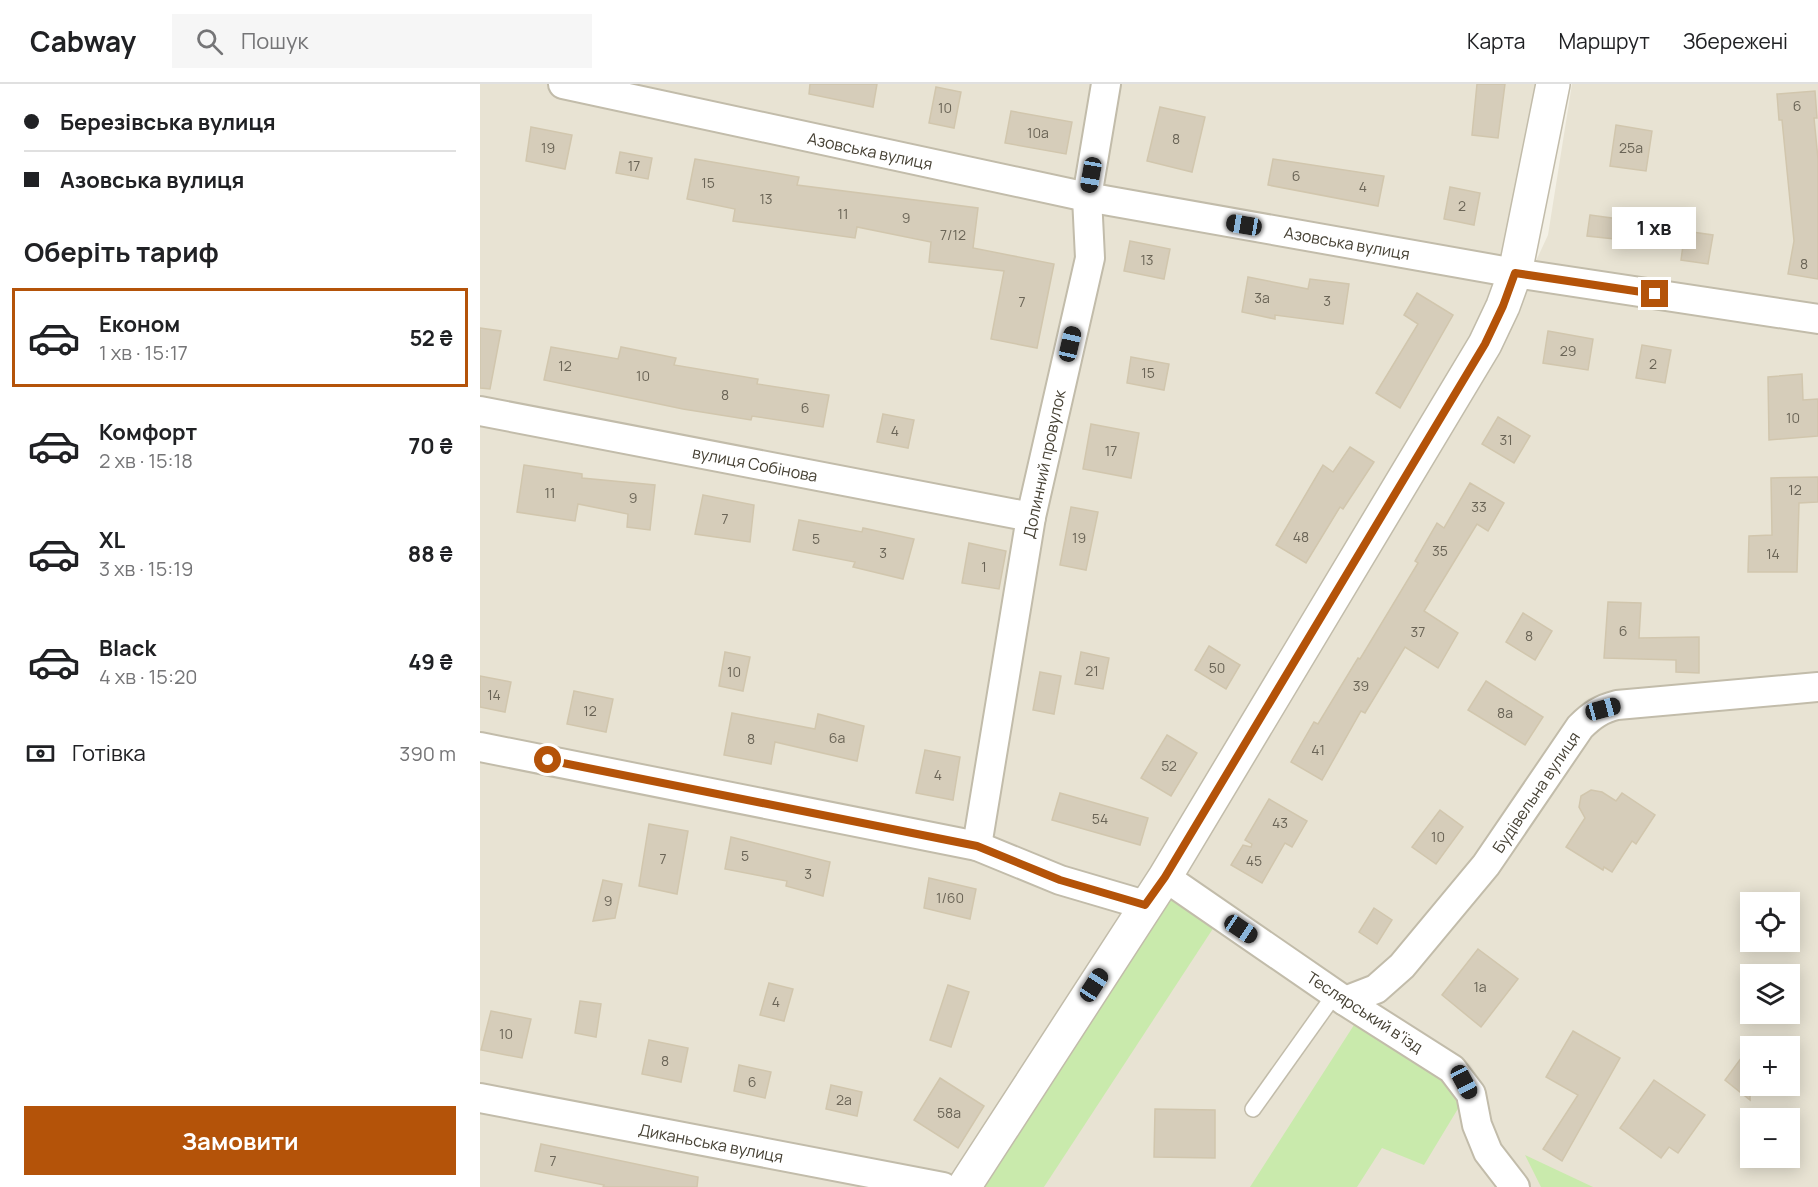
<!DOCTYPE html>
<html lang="uk">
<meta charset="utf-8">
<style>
:root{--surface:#fff;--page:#f6f6f6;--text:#202124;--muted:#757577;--line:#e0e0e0;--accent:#b45309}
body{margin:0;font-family:Manrope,sans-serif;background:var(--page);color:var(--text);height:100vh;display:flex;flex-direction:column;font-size:22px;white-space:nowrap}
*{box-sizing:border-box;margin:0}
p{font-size:20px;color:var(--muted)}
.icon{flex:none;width:33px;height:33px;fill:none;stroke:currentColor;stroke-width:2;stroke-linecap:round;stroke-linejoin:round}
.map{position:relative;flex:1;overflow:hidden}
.sheet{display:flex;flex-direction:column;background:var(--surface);width:480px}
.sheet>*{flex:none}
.top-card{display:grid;align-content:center;height:132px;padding:0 24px;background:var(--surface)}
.fabs{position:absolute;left:1260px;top:808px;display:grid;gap:12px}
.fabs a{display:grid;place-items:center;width:60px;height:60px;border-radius:0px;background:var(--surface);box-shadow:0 3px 15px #0003;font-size:30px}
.end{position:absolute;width:27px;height:27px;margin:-14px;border:8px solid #b45309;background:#fff;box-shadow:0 0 0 3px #fff}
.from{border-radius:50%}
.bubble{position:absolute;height:42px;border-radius:0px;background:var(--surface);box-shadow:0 3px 15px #0003;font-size:20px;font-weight:700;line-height:42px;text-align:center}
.car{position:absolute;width:18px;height:36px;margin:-18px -9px;border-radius:8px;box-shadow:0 0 4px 2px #0007;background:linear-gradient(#222 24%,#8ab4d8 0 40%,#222 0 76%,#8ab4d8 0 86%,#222 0)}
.top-card b{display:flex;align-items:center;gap:21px;height:57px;font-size:22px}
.top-card b+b{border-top:2px solid var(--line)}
.top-card i{width:15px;height:15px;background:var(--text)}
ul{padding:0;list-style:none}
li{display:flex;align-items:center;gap:18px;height:99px;margin:0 12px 9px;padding:0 12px;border:3px solid transparent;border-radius:0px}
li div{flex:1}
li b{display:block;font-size:22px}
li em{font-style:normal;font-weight:700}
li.selected{border-color:var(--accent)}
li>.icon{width:54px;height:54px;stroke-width:1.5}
h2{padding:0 24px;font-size:27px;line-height:72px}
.pay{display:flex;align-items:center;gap:15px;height:66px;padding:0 24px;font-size:22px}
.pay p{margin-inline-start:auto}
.button{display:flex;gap:12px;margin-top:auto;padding:12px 24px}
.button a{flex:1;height:69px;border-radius:0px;background:var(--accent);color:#fff;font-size:24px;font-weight:700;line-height:69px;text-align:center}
header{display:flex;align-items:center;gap:36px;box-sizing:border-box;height:84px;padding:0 30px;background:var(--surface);border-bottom:2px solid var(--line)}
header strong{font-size:28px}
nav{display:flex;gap:33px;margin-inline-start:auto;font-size:21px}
.search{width:420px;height:54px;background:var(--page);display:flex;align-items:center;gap:15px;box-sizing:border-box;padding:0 21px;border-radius:0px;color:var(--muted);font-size:22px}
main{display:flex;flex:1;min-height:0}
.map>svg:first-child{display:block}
.residential{fill:#e8e3d3;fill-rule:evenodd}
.green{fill:#c9eaac}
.building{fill:#d6cdba;stroke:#d1c6ad;stroke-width:1.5}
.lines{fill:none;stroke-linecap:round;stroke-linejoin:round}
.service-casing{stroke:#c2bcaa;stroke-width:18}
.minor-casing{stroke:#c2bcaa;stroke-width:32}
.tertiary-casing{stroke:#c2bcaa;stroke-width:36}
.service{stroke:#fff;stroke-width:15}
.minor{stroke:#fff;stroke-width:28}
.tertiary{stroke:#fff;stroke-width:33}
.route{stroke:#b45309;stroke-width:8}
.labels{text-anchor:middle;stroke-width:6;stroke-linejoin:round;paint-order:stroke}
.number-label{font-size:14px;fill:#6a6456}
.street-label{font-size:16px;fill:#464134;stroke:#fff}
</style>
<header>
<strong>Cabway</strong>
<div class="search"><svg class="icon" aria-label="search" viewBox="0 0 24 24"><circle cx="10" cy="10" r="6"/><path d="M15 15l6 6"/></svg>Пошук</div>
<nav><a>Карта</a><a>Маршрут</a><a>Збережені</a></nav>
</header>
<main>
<section class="sheet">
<div class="top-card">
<b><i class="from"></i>Березівська вулиця</b>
<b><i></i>Азовська вулиця</b>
</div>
<h2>Оберіть тариф</h2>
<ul>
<li class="selected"><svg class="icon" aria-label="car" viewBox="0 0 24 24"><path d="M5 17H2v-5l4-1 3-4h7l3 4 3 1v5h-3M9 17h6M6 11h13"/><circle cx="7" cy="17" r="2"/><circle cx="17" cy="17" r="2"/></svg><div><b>Економ</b><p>1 хв · 15:17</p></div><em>52 ₴</em></li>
<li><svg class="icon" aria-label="car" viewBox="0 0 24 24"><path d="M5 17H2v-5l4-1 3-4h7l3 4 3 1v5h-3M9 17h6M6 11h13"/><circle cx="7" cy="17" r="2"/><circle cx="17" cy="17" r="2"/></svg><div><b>Комфорт</b><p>2 хв · 15:18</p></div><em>70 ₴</em></li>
<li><svg class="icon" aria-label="car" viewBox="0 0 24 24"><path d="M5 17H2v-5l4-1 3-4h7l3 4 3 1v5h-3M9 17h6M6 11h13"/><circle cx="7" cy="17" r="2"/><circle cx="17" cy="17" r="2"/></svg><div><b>XL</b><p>3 хв · 15:19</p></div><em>88 ₴</em></li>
<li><svg class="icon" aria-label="car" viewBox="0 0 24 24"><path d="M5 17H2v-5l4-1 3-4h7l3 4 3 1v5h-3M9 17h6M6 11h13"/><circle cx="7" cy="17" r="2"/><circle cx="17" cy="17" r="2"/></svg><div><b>Black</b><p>4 хв · 15:20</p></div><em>49 ₴</em></li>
</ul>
<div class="pay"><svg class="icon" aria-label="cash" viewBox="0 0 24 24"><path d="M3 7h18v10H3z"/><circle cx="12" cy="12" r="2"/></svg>Готівка<p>390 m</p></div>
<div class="button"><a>Замовити</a></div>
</section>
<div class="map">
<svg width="1338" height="1103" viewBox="0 0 1338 1103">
<rect width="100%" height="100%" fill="#f3f0e5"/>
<!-- residential -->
<g class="residential">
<polygon points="0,0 1062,0 1015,211 675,786 473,1103 0,1103"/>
<path d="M1092 0H1338V1103H497L1043 205 1068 151ZM1270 819H1310V858H1270ZM1270 891H1310V930H1270ZM1270 963H1310V1002H1270ZM1270 1035H1310V1074H1270Z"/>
</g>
<!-- green -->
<g class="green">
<polygon points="692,813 734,843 564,1103 497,1103 666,844"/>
<polygon points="874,941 970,994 979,1023 944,1081 902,1064 877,1103 770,1103"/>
<polygon points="1045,1071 1113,1103 1061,1103"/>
</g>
<!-- building -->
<g class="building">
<polygon points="330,0 397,0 393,23 329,10"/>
<polygon points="997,0 1025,0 1018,54 992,51"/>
<polygon points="456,3 481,8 474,44 449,39"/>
<polygon points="1335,7 1337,34 1334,34 1338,75 1338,195 1308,190 1314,157 1302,36 1299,36 1297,10"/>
<polygon points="680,23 725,33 712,88 667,77"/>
<polygon points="531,27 592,38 586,70 525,59"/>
<polygon points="1136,41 1172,47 1166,87 1130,82"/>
<polygon points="51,43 92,51 85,85 46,77"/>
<polygon points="140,68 172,74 168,95 136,89"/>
<polygon points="215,75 319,93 317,101 498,124 493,164 574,180 557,264 511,255 524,187 449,178 451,158 377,143 375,154 253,137 255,125 207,115"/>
<polygon points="793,75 904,92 898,122 788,101"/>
<polygon points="970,103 1000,109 994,141 964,135"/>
<polygon points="1110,131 1146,136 1144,156 1107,152"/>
<polygon points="1205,147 1233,151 1228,180 1201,176"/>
<polygon points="650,157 690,165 684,195 644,187"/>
<polygon points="768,193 828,205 830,195 869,200 863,240 795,231 795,235 762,228"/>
<polygon points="937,209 973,231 920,324 896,309 938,240 924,231"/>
<polygon points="0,244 21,247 10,305 0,304"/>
<polygon points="1068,247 1113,255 1108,286 1063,279"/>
<polygon points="1162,261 1191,266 1185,299 1156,294"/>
<polygon points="71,263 138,275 141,263 196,274 194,281 278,295 277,300 349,311 343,343 272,332 271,336 203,325 64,296"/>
<polygon points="651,273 689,280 684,306 647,299"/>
<polygon points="1322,290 1323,316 1338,315 1338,352 1289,356 1288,293"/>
<polygon points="403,330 434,336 428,364 397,358"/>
<polygon points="1018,333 1050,352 1034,379 1002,360"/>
<polygon points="611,340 659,349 651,394 603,385"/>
<polygon points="870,363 894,378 863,425 860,423 826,479 796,461 843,381 853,388"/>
<polygon points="44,381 102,390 102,394 175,401 170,446 147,443 148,430 98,420 95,437 37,428"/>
<polygon points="1338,393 1338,418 1319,419 1317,488 1268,488 1269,452 1292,451 1291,394"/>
<polygon points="990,399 1024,419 1008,447 997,440 944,527 978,549 958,584 925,563 885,629 881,627 842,696 811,678 834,638 838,640 878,574 880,575 938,479 935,477 957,439 964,444"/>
<polygon points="223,411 274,421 270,458 215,450"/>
<polygon points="591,423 618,428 606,486 580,481"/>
<polygon points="319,436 382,448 383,444 434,455 423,495 373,483 375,478 313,466"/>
<polygon points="489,459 526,467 519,505 482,499"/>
<polygon points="1128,518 1161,519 1159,554 1219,553 1219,589 1196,588 1196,576 1124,574"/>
<polygon points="1043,529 1072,547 1055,576 1026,558"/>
<polygon points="729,562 760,581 746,605 715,586"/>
<polygon points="245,568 270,573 263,607 239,602"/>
<polygon points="601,568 629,574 623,605 595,600"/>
<polygon points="560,588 581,592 574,630 553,626"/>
<polygon points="0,592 31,598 25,628 0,623"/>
<polygon points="1006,597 1063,633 1045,661 988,626"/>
<polygon points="94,607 133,615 126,648 87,640"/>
<polygon points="252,629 335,645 338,630 384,642 377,677 295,658 291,680 244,671"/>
<polygon points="687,651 717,669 691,712 661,694"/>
<polygon points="445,666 480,673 473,716 436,709"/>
<polygon points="1111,706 1122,708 1136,717 1142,709 1175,731 1156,760 1152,757 1132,788 1124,783 1123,786 1086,763 1105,734 1099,723 1101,712"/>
<polygon points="580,709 668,734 660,761 572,736"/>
<polygon points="789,715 827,737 812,763 805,759 782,799 751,781 763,761 771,763 772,760 765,756"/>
<polygon points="960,726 983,743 956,780 932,763"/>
<polygon points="169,740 208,747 197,810 159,802"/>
<polygon points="251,753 350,778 343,812 306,802 307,797 245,785"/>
<polygon points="449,794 496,805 490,835 444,824"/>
<polygon points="123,796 142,800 135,834 113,837"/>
<polygon points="894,824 912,836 897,860 879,848"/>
<polygon points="998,865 1038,895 1001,943 962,911"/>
<polygon points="289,899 313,905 304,937 280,931"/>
<polygon points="468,901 489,908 471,963 450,956"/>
<polygon points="100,917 121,920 116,953 95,949"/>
<polygon points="11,927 51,935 42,974 1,966"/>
<polygon points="1093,947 1140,974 1082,1077 1063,1065 1098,1011 1066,993"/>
<polygon points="169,956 208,964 201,998 162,990"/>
<polygon points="1270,962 1270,1016 1245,996"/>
<polygon points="259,981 291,988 285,1014 254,1007"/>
<polygon points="460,994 504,1022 478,1064 434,1036"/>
<polygon points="1174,996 1225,1031 1198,1069 1189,1063 1181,1074 1140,1044"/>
<polygon points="351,1001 382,1008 377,1032 346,1025"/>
<polygon points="675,1025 735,1026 735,1074 674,1073"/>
<polygon points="61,1060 218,1093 217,1103 123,1103 124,1101 55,1087"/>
</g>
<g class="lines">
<!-- service casing -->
<g class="service-casing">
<polyline id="service" points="773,1025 855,910"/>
</g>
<!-- minor casing -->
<g class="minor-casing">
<g id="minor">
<polyline points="83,0 607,113 1035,189 1338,235"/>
<polyline points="0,327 551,433"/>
<polyline points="0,663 497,762 580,796 665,821"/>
<polyline points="497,762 551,433 610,174 607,113 626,0"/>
<polyline points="685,793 865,917 972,985 991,1010 997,1041 1008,1068 1035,1103"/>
<path d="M865 917 896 905 922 882 1006 781 1100 643C1112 631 1121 625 1137 621L1338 603"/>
<polyline points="0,1014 463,1103"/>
</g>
</g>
<!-- tertiary casing -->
<g class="tertiary-casing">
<polyline id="tertiary" points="484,1103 685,793 1005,260 1023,222 1035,189 1073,0"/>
</g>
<!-- service -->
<use href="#service" class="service"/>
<!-- minor -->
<use href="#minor" class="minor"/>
<!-- tertiary -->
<use href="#tertiary" class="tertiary"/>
</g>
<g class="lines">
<!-- route -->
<polyline class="route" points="68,676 497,762 580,796 665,821 685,793 1005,260 1023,222 1035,189 1175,210"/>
</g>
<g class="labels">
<!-- number labels -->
<g class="number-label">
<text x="1317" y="27">6</text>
<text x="465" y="29">10</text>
<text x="558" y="54">10а</text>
<text x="696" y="60">8</text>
<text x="68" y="69">19</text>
<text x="1151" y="69">25а</text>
<text x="154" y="87">17</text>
<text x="816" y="97">6</text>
<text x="228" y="104">15</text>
<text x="883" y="108">4</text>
<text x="286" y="120">13</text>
<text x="982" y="127">2</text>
<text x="363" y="135">11</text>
<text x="426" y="139">9</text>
<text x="473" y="156">7/12</text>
<text x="667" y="181">13</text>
<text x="1324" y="185">8</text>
<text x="782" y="219">3а</text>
<text x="847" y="222">3</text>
<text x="542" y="223">7</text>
<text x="1088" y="272">29</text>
<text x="1173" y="285">2</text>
<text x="85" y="287">12</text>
<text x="668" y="294">15</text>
<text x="163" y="297">10</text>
<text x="245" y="316">8</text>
<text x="325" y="329">6</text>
<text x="1313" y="339">10</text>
<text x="415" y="352">4</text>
<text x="1026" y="361">31</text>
<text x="631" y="372">17</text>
<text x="1315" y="411">12</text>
<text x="70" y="414">11</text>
<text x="153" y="419">9</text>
<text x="999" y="428">33</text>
<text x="245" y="440">7</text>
<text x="821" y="458">48</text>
<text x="599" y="459">19</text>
<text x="336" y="460">5</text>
<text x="960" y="472">35</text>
<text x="403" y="474">3</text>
<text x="1293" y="475">14</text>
<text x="504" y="488">1</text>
<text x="1143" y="552">6</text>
<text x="938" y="553">37</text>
<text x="1049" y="557">8</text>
<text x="737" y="589">50</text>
<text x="612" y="592">21</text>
<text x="254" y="593">10</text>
<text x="881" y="607">39</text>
<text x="14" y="616">14</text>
<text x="110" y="632">12</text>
<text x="1025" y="634">8а</text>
<text x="357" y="659">6а</text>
<text x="271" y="660">8</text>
<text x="838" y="671">41</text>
<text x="689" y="687">52</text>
<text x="458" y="696">4</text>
<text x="620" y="740">54</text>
<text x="800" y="744">43</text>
<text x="958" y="758">10</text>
<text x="265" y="777">5</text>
<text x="183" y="780">7</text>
<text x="774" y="782">45</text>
<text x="328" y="795">3</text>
<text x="470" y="819">1/60</text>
<text x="128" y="822">9</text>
<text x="1000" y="908">1а</text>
<text x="296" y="923">4</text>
<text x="26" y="955">10</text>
<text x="185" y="982">8</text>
<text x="272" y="1003">6</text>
<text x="364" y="1021">2а</text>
<text x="469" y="1034">58а</text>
<text x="73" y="1082">7</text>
</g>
<!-- street labels -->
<g class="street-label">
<text transform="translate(390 67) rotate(12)" y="6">Азовська вулиця</text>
<text transform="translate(867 159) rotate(10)" y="6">Азовська вулиця</text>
<text transform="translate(275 380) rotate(11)" y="6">вулиця Собінова</text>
<text transform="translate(564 380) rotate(-78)" y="6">Долинний провулок</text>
<text transform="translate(1056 708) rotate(-56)" y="6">Будівельна вулиця</text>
<text transform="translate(885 928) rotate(33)" y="6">Теслярський в'їзд</text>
<text transform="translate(231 1059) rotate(11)" y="6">Диканьська вулиця</text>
</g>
</g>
</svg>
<div class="fabs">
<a><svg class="icon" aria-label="locate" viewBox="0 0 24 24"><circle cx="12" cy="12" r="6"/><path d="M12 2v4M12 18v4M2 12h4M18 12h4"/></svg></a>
<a><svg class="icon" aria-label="layers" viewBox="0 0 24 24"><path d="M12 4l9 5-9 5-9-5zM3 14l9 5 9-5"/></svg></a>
<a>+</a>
<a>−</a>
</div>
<i class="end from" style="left:68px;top:676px"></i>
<i class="end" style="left:1175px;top:210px"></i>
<div class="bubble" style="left:1132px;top:123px;width:84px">1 хв</div>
<i class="car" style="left:611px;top:91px;rotate:190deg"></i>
<i class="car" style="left:764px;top:141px;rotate:280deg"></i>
<i class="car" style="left:590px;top:260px;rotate:13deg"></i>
<i class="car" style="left:1123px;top:625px;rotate:75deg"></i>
<i class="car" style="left:761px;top:845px;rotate:124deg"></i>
<i class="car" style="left:614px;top:901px;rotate:33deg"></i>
<i class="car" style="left:984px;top:998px;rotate:152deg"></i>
</div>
</main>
